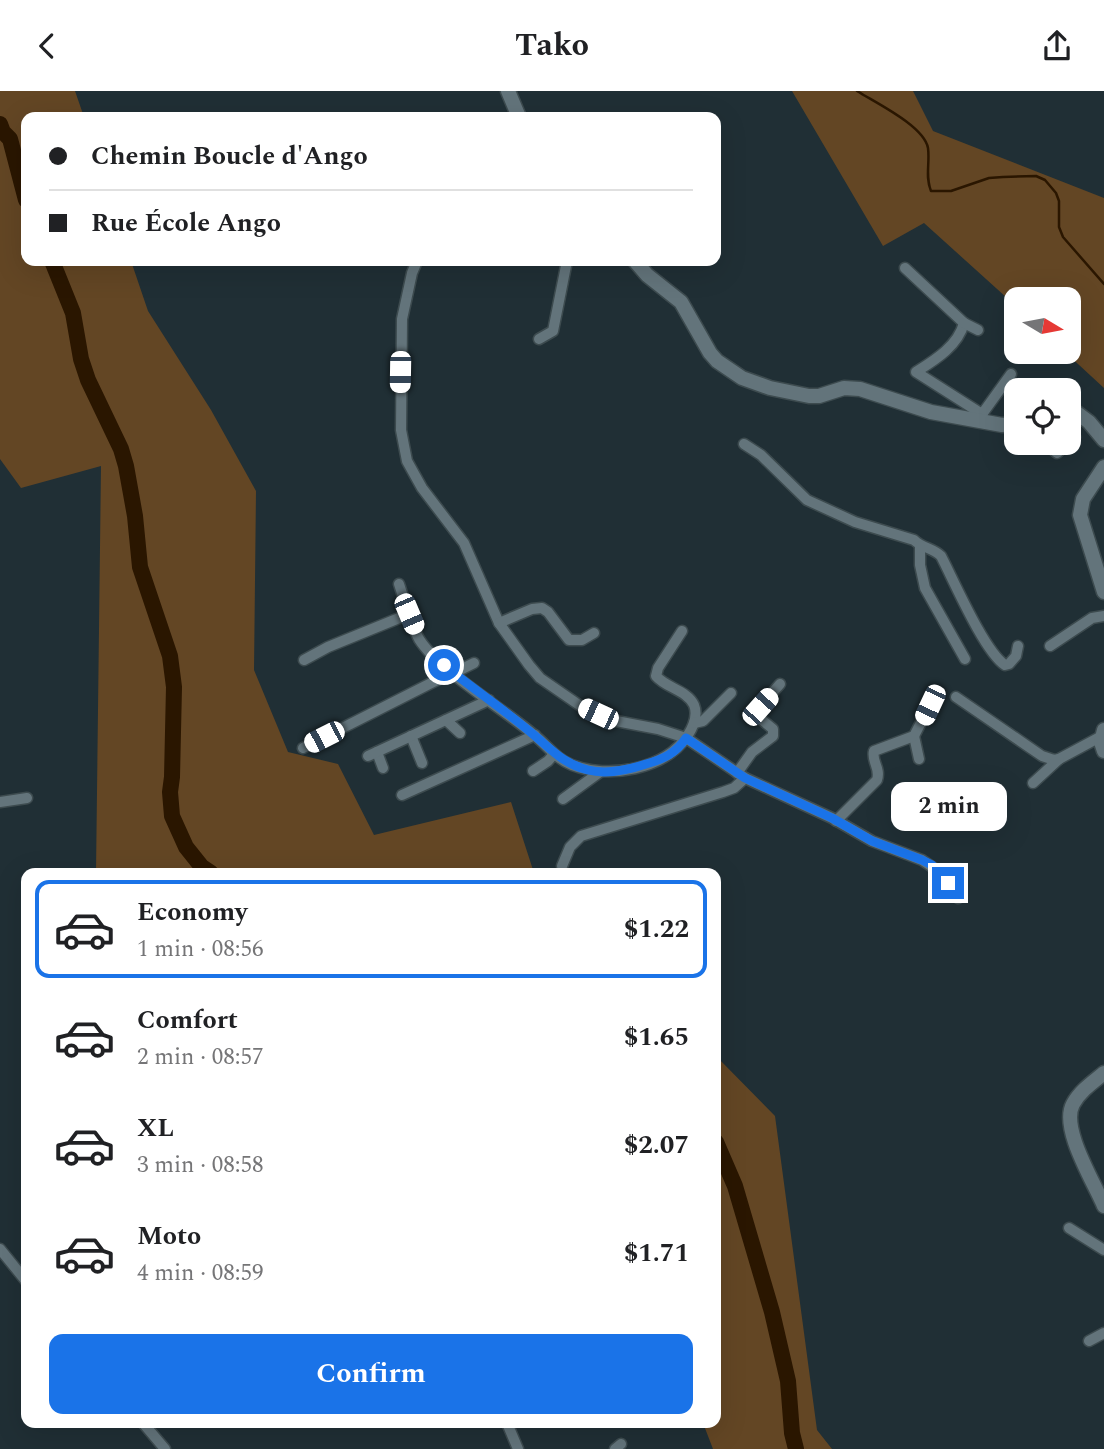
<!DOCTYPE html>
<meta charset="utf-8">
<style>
:root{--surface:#fff;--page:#f2f2f2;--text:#202124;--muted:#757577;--line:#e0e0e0;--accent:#1a73e8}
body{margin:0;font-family:Spectral,serif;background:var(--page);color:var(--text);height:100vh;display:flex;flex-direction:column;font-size:26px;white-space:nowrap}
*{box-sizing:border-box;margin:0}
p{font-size:23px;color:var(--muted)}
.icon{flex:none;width:38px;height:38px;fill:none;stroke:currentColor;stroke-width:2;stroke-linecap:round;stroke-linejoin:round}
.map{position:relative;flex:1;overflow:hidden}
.sheet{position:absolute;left:21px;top:777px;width:700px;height:560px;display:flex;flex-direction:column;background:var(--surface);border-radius:14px;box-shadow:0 7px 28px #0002}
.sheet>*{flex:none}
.top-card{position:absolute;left:21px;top:21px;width:700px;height:154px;border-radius:14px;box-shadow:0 7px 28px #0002;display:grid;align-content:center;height:154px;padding:0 28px;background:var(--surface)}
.needle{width:46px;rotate:100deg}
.buttons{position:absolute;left:1004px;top:196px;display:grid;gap:14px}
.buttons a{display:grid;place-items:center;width:77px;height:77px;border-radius:14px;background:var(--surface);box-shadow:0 7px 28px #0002;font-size:35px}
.end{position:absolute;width:32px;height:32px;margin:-16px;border:9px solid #1a73e8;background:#fff;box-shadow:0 0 0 4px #fff}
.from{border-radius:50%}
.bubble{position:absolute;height:49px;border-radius:14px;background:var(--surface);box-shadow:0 7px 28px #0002;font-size:23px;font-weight:700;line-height:49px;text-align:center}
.car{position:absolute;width:21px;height:42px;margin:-21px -10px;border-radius:9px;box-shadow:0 0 5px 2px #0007;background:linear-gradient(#fff 24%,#345 0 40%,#fff 0 76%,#345 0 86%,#fff 0)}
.top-card b{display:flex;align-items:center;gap:24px;height:66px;font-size:26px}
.top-card b+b{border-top:2px solid var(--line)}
.top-card i{width:18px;height:18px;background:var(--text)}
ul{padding:12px 0 0;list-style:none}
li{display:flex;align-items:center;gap:21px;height:98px;margin:0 14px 10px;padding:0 14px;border:4px solid transparent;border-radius:14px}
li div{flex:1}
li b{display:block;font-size:26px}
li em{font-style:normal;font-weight:700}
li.on{border-color:var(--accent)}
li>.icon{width:63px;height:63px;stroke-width:1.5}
.action{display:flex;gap:14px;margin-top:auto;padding:14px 28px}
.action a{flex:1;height:80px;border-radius:14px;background:var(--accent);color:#fff;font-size:28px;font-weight:700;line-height:80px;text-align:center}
header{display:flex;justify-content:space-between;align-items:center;height:91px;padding:0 28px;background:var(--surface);font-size:32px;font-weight:700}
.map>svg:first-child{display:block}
.green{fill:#634624}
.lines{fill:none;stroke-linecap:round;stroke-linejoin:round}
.stream{stroke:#2a1600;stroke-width:2.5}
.river{stroke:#2a1600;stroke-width:16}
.street-casing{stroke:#3d4b4f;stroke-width:13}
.secondary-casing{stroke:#3d4b4f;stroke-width:17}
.street{stroke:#63747b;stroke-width:10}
.secondary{stroke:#63747b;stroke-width:14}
.route{stroke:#1a73e8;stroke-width:9}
</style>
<header><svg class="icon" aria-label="back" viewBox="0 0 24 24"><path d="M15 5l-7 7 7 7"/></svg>Tako<svg class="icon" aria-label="share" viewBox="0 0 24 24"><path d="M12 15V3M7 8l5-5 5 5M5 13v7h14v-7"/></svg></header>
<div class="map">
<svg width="1104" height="1358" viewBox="0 0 1104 1358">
<rect width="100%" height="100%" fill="#202f35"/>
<!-- green -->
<g class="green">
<polygon points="0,0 75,0 84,26 26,26 26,170 131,170 148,220 211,319 256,400 254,579 288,661 338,673 374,744 511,711 534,782 96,782 101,375 21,397 0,368"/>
<polygon points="792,0 913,0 933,40 1104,107 1104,297 1065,261 1069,261 1069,208 1017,208 1017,216 924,132 883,155"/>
<polygon points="716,965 775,1025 817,1339 832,1358 713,1358 703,1332 716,1332"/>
</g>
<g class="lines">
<!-- stream -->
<path class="stream" d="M857 0C876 12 924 35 928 57 930 72 925 86 931 100H951L989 87 1003 86 1036 85 1045 89 1056 102 1059 110V136L1063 146 1104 193"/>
<!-- river -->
<g class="river">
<polyline points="0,33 3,41 10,48 26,109"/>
<polyline points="52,170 73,222 81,268 88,289 121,358 126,375 135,425 140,476 170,565 174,596 172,686 170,701 172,725 186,756 202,776 211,782"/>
<polyline points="716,1051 735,1095 772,1221 788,1290 792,1342 796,1358"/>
</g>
<!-- street casing -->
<g class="street-casing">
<g id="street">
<polyline points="417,170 412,182 402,228 401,339 407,370 422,397 464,452 499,532 529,574 540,587 582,616 616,630 658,638 686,647 745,687 832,727 872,750 922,769 938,780 958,807"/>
<path d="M905 177 964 232C958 255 935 269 916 281L982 323"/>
<polyline points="964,232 978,239"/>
<polyline points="539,248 553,240 567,170"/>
<polyline points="980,326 1011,283"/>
<polyline points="1045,352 1057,362 1075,346"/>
<path d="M744 353 761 364 807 409 855 431 914 449C922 457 933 457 941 465 954 490 984 560 1005 574L1009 573 1016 565 1018 555"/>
<polyline points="920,455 920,474 925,497 965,568"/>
<path d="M399 493C405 511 410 531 419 548 439 580 504 618 534 644 547 654 556 668 572 674 608 688 665 679 688 644 693 636 698 624 694 614 687 599 666 597 656 585L658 577 682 540"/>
<polyline points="499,532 532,518 542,517 548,521 569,549 582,549 594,542"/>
<polyline points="1050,555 1092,527 1104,525"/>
<polyline points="304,569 328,556 409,523"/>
<polyline points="454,582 474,572"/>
<polyline points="956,606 1042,665 1054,669 1059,668 1102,645"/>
<polyline points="446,629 460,642"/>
<polyline points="694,632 703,630 731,602"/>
<polyline points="411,645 422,672"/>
<polyline points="914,645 919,668"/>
<polyline points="303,657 453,581"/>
<polyline points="377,661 383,677"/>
<polyline points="368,665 489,609"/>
<polyline points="533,680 548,670 554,663"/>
<polyline points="737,682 752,661 773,645 773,638 756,624 760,616 780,593"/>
<polyline points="1033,692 1059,668"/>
<polyline points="402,704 535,644"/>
<polyline points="563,708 600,681"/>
<polyline points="0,711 27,707"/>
<path d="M836 730 877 689C881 677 871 670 874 660L914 645 930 614"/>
<polyline points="562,775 570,756 581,745 723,701 734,697 745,687"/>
<polyline points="1069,1137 1104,1159"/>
<polyline points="0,1158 26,1190"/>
<polyline points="1089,1250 1104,1242"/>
<polyline points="143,1332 165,1358"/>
<polyline points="507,1332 518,1358"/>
<polyline points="615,1358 621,1353"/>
</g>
</g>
<!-- secondary casing -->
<g class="secondary-casing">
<g id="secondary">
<polyline points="508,0 519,26"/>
<polyline points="635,170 647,184 681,211 710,262 717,270 742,287 770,297 809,305 819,305 844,297 860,298 931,321 1002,334 1017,333"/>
<polyline points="1069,316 1089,331 1104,349"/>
<polyline points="1104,376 1083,408 1080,424 1104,501"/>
<polyline points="1104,639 1101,651 1104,660"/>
<path d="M1104 982C1093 991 1080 1000 1073 1013 1060 1037 1094 1091 1104 1115"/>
</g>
</g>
<!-- street -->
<use href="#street" class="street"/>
<!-- secondary -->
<use href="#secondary" class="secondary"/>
</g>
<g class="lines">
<!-- route -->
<path class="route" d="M444 574C473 598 505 619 534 644 552 659 564 673 588 679 607 684 628 679 646 673 664 668 676 662 686 647L745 687 832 727 872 750 922 769 932 774 948 792"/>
</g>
</svg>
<div class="buttons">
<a><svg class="needle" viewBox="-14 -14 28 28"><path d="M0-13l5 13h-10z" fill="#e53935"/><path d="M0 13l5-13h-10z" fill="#757577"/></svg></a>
<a><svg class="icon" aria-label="locate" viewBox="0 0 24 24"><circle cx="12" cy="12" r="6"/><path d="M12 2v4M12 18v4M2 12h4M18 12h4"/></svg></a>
</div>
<i class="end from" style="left:444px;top:574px"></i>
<i class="end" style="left:948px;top:792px"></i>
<div class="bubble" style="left:891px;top:691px;width:116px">2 min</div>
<i class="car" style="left:400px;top:281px;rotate:181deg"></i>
<i class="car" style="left:409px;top:523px;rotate:157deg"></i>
<i class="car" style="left:930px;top:614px;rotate:205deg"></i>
<i class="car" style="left:760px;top:616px;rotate:42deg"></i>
<i class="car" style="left:598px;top:623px;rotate:295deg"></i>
<i class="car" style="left:324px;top:646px;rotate:243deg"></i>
<div class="top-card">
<b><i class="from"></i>Chemin Boucle d'Ango</b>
<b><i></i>Rue École Ango</b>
</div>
<section class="sheet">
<ul>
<li class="on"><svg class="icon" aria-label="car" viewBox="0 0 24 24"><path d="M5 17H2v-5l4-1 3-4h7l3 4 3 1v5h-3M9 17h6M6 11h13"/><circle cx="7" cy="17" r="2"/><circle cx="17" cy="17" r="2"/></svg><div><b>Economy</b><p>1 min · 08:56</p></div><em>$1.22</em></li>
<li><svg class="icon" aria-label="car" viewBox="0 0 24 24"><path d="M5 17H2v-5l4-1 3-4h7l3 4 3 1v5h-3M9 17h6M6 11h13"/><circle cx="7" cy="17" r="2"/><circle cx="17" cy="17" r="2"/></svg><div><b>Comfort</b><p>2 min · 08:57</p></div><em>$1.65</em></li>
<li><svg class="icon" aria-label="car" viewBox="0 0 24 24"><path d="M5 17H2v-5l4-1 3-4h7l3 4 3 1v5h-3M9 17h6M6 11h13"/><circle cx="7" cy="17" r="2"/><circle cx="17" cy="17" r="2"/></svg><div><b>XL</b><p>3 min · 08:58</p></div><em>$2.07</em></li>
<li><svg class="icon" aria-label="car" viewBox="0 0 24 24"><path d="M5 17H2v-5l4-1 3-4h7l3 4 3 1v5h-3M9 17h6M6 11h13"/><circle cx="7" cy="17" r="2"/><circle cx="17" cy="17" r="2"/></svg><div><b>Moto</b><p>4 min · 08:59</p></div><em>$1.71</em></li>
</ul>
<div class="action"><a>Confirm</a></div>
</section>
</div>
